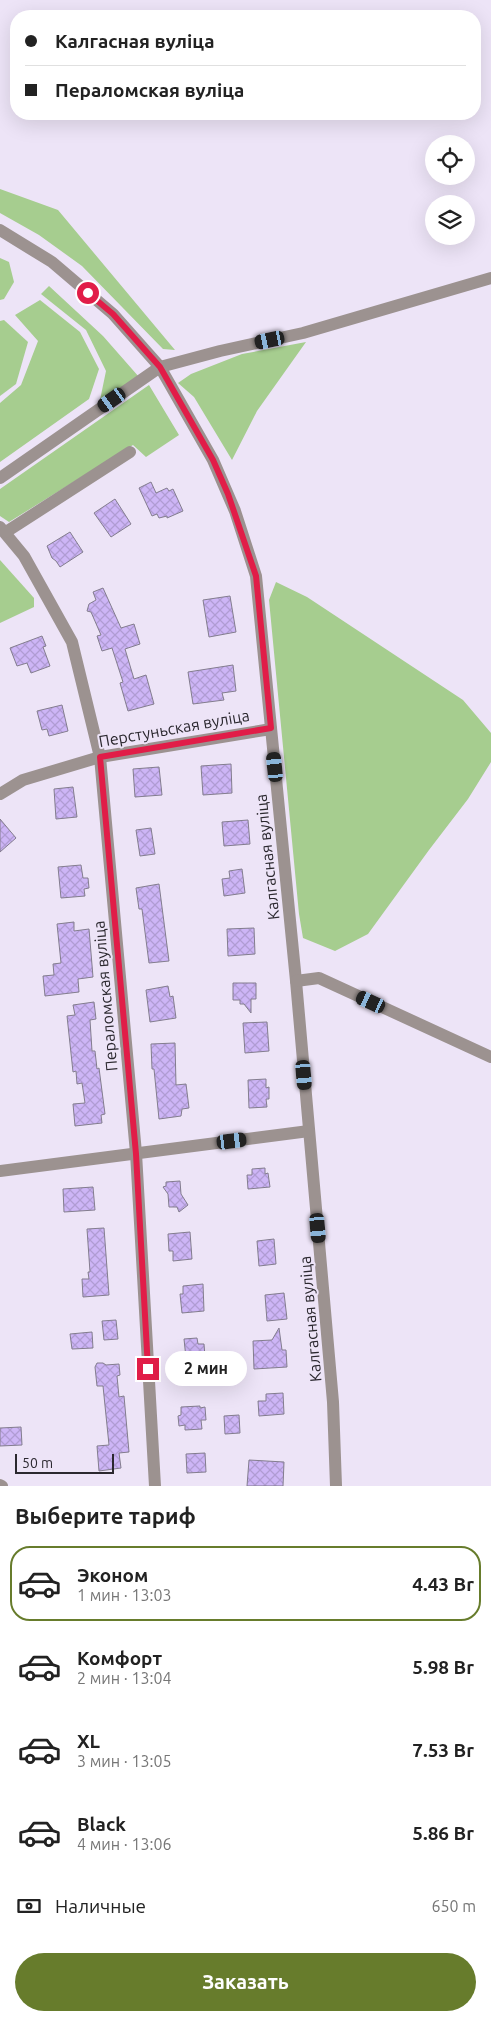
<!DOCTYPE html>
<html lang="ru">
<meta charset="utf-8">
<style>
:root{--surface:#fff;--page:#f2f2f2;--text:#222;--muted:#767676;--line:#e0e0e0;--accent:#677c2c}
body{margin:0;font-family:Ubuntu,sans-serif;background:var(--page);color:var(--text);height:100vh;display:flex;flex-direction:column;font-size:19px;white-space:nowrap}
*{box-sizing:border-box;margin:0}
p{font-size:16px;color:var(--muted)}
.icon{flex:none;width:28px;height:28px;fill:none;stroke:currentColor;stroke-width:2;stroke-linecap:round;stroke-linejoin:round}
.map{position:relative;height:1486px;overflow:hidden}
.drawer{display:flex;flex-direction:column;background:var(--surface);flex:1}
.drawer>*{flex:none}
.hud{position:absolute;left:10px;top:10px;width:471px;height:110px;border-radius:20px;box-shadow:0 5px 20px #0002;display:grid;align-content:center;height:110px;padding:0 15px;background:var(--surface)}
.buttons{position:absolute;left:425px;top:135px;display:grid;gap:10px}
.buttons a{display:grid;place-items:center;width:50px;height:50px;border-radius:50%;background:var(--surface);box-shadow:0 5px 20px #0002;font-size:25px}
.scale{position:absolute;left:15px;bottom:12px;width:99px;box-sizing:border-box;padding-left:5px;border:2px solid #2b282f;border-top:0;font-size:14px;line-height:18px;white-space:nowrap;color:#2b282f;-webkit-text-stroke:4px #ede4f7;paint-order:stroke}
.end{position:absolute;width:22px;height:22px;margin:-11px;border:6px solid #e11d48;background:#fff;box-shadow:0 0 0 2px #fff}
.from{border-radius:50%}
.bubble{position:absolute;height:35px;border-radius:18px;background:var(--surface);box-shadow:0 5px 20px #0002;font-size:16px;font-weight:700;line-height:35px;text-align:center}
.car{position:absolute;width:15px;height:30px;margin:-15px -8px;border-radius:6px;box-shadow:0 0 4px 1px #0007;background:linear-gradient(#222 24%,#8ab4d8 0 40%,#222 0 76%,#8ab4d8 0 86%,#222 0)}
.hud b{display:flex;align-items:center;gap:18px;height:48px;font-size:19px}
.hud b+b{border-top:1px solid var(--line)}
.hud i{width:12px;height:12px;background:var(--text)}
ul{padding:0;list-style:none}
li{display:flex;align-items:center;gap:15px;height:75px;margin:0 10px 8px;padding:0 5px;border:2px solid transparent;border-radius:20px}
li div{flex:1}
li b{display:block;font-size:19px}
li em{font-style:normal;font-weight:700}
li.current{border-color:var(--accent)}
li>.icon{width:45px;height:45px;stroke-width:1.5}
h2{padding:0 15px;font-size:22px;line-height:60px}
.pay{display:flex;align-items:center;gap:12px;height:55px;padding:0 15px;font-size:19px}
.pay p{margin-inline-start:auto}
.action{display:flex;gap:10px;margin-top:auto;padding:10px 15px}
.action a{flex:1;height:58px;border-radius:30px;background:var(--accent);color:#fff;font-size:20px;font-weight:700;line-height:58px;text-align:center}
.map>svg:first-child{display:block}
.grass{fill:#a6cd8f}
.building{fill:url(#building-cross-hatch);stroke:#837d8e}
.lines{fill:none;stroke-linecap:round;stroke-linejoin:round}
.minor{stroke:#9c9290;stroke-width:12}
.route{stroke:#e11d48;stroke-width:6}
.labels{text-anchor:middle;stroke-width:4;stroke-linejoin:round;paint-order:stroke}
.street-label{font-size:16px;fill:#2b282f;stroke:#ede4f7}
</style>
<div class="map">
<svg width="491" height="1486" viewBox="0 0 491 1486">
<defs>
<pattern id="building-cross-hatch" width="8" height="8" patternUnits="userSpaceOnUse" patternTransform="scale(1.25)"><rect width="8" height="8" fill="#cdb5f6"/><path d="M0 0l8 8M0 8l8-8" fill="none" stroke="#b09cd3"/></pattern>
</defs>
<rect width="100%" height="100%" fill="#ede4f7"/>
<!-- grass -->
<g class="grass">
<polygon points="0,189 58,210 175,350 163,349 82,266 39,235 0,213"/>
<polygon points="0,258 9,262 14,282 4,299 0,300"/>
<polygon points="49,286 103,336 139,377 100,400 106,371 86,330 41,294"/>
<polygon points="40,300 80,332 99,369 89,399 0,462 0,403 21,385 38,341 15,315"/>
<polygon points="4,320 28,342 16,384 0,396 0,321"/>
<polygon points="306,342 257,411 232,460 194,397 178,383 191,374 242,354"/>
<polygon points="149,385 179,435 146,457 133,445 9,522 0,516 0,489"/>
<polygon points="0,560 34,598 34,607 0,623"/>
<polygon points="276,582 307,597 463,700 491,733 491,762 468,799 429,850 368,934 335,951 303,938 299,914 269,600"/>
</g>
<!-- building -->
<g class="building">
<polygon points="151,482 156,493 167,488 169,491 173,489 183,511 167,518 167,516 159,518 157,514 152,516 139,488"/>
<polygon points="115,499 131,524 111,537 94,513"/>
<polygon points="70,532 83,552 60,567 56,561 52,558 47,546"/>
<polygon points="103,588 121,628 134,624 140,644 125,649 134,679 146,675 154,704 128,711 120,683 123,682 112,648 102,651 97,636 101,635 91,612 87,611 89,604 96,600 93,592"/>
<polygon points="230,596 236,632 209,637 203,600"/>
<polygon points="42,636 46,646 43,647 50,666 31,673 27,663 17,666 10,648"/>
<polygon points="233,665 236,691 222,693 224,700 193,704 188,672"/>
<polygon points="62,705 68,731 49,736 47,729 42,730 37,711"/>
<polygon points="231,764 232,793 203,795 201,766"/>
<polygon points="159,767 162,795 135,797 133,769"/>
<polygon points="73,787 77,817 56,819 54,789"/>
<polygon points="0,819 16,838 0,852"/>
<polygon points="248,820 250,844 224,846 222,822"/>
<polygon points="151,828 155,854 140,856 136,830"/>
<polygon points="81,865 83,878 88,878 89,888 84,889 85,896 61,898 58,867"/>
<polygon points="242,869 245,893 224,896 222,879 230,878 229,871"/>
<polygon points="159,884 169,961 149,963 142,909 139,909 136,888"/>
<polygon points="74,922 74,931 89,929 93,977 78,979 79,992 45,996 43,976 54,975 53,964 61,963 57,924"/>
<polygon points="254,928 255,954 228,956 227,929"/>
<polygon points="233,983 256,983 256,999 251,999 251,1013 244,1004 240,1004 240,1000 233,1000"/>
<polygon points="168,986 170,997 173,996 176,1018 150,1022 146,990"/>
<polygon points="94,1002 96,1019 90,1020 92,1051 95,1051 97,1069 99,1068 105,1114 101,1115 102,1123 75,1126 73,1104 85,1103 82,1083 77,1084 76,1071 73,1072 67,1016 75,1015 73,1005"/>
<polygon points="267,1022 269,1051 245,1053 243,1023"/>
<polygon points="175,1043 176,1085 186,1084 189,1108 182,1109 181,1116 159,1119 154,1069 152,1069 151,1044"/>
<polygon points="266,1079 266,1088 269,1087 269,1099 266,1099 267,1107 249,1108 248,1080"/>
<polygon points="265,1168 265,1174 268,1173 270,1187 248,1189 247,1175 252,1175 252,1169"/>
<polygon points="180,1181 181,1194 188,1205 179,1212 177,1207 169,1207 168,1194 163,1187 166,1186 166,1182"/>
<polygon points="93,1187 95,1210 64,1212 63,1189"/>
<polygon points="104,1228 109,1295 83,1297 82,1279 89,1279 88,1272 90,1272 87,1229"/>
<polygon points="190,1232 192,1259 173,1261 173,1251 169,1251 168,1234"/>
<polygon points="274,1239 276,1264 259,1266 257,1241"/>
<polygon points="203,1284 204,1311 182,1313 180,1294 183,1294 183,1286"/>
<polygon points="284,1293 287,1319 267,1321 265,1295"/>
<polygon points="116,1320 118,1339 104,1340 102,1321"/>
<polygon points="279,1328 282,1350 286,1350 287,1367 254,1369 253,1341 272,1340"/>
<polygon points="92,1332 93,1348 72,1349 70,1334"/>
<polygon points="197,1338 198,1344 204,1344 205,1357 186,1358 184,1339"/>
<polygon points="97,1363 103,1363 106,1365 119,1364 120,1375 117,1376 119,1397 124,1396 129,1452 119,1453 121,1468 99,1471 97,1446 109,1445 103,1386 97,1386 95,1367"/>
<polygon points="283,1393 284,1414 259,1416 258,1401 266,1401 266,1394"/>
<polygon points="200,1406 200,1408 205,1407 206,1420 201,1420 202,1429 185,1430 185,1425 179,1426 178,1416 181,1415 181,1407"/>
<polygon points="239,1415 240,1433 225,1434 224,1416"/>
<polygon points="21,1427 22,1445 0,1446 0,1428"/>
<polygon points="205,1453 206,1472 187,1473 186,1454"/>
<polygon points="249,1460 284,1462 283,1486 247,1486"/>
</g>
<g class="lines">
<!-- minor -->
<g class="minor">
<polyline points="0,230 52,262 113,314 160,367 213,460 235,511 256,576 296,981 333,1402 336,1486"/>
<polyline points="0,478 160,367 220,351 303,333 491,278"/>
<polyline points="0,527 24,556 72,642 100,757 136,1153 155,1486"/>
<polyline points="6,532 130,452"/>
<polyline points="0,794 23,780 100,757 271,729"/>
<polyline points="296,981 319,978 491,1057"/>
<polyline points="0,1171 309,1131"/>
<polyline points="0,1485 2,1486"/>
</g>
</g>
<g class="lines">
<!-- route -->
<polyline class="route" points="88,293 113,314 160,367 213,460 228,494 256,576 271,728 100,757 136,1154 148,1369"/>
</g>
<g class="labels">
<!-- street labels -->
<g class="street-label">
<text transform="translate(174 728) rotate(-10)" y="6">Перстуньская вуліца</text>
<text transform="translate(267 857) rotate(-96)" y="6">Калгасная вуліца</text>
<text transform="translate(105 996) rotate(-95)" y="6">Пераломская вуліца</text>
<text transform="translate(310 1319) rotate(-95)" y="6">Калгасная вуліца</text>
</g>
</g>
</svg>
<div class="buttons">
<a><svg class="icon" aria-label="locate" viewBox="0 0 24 24"><circle cx="12" cy="12" r="6"/><path d="M12 2v4M12 18v4M2 12h4M18 12h4"/></svg></a>
<a><svg class="icon" aria-label="layers" viewBox="0 0 24 24"><path d="M12 4l9 5-9 5-9-5zM3 14l9 5 9-5"/></svg></a>
</div>
<div class="scale">50 m</div>
<i class="end from" style="left:88px;top:293px"></i>
<i class="end" style="left:148px;top:1369px"></i>
<div class="bubble" style="left:165px;top:1351px;width:82px">2 мин</div>
<i class="car" style="left:270px;top:340px;rotate:258deg"></i>
<i class="car" style="left:112px;top:400px;rotate:235deg"></i>
<i class="car" style="left:275px;top:767px;rotate:354deg"></i>
<i class="car" style="left:371px;top:1002px;rotate:295deg"></i>
<i class="car" style="left:304px;top:1075px;rotate:175deg"></i>
<i class="car" style="left:232px;top:1141px;rotate:83deg"></i>
<i class="car" style="left:318px;top:1228px;rotate:175deg"></i>
<div class="hud">
<b><i class="from"></i>Калгасная вуліца</b>
<b><i></i>Пераломская вуліца</b>
</div>
</div>
<section class="drawer">
<h2>Выберите тариф</h2>
<ul>
<li class="current"><svg class="icon" aria-label="car" viewBox="0 0 24 24"><path d="M5 17H2v-5l4-1 3-4h7l3 4 3 1v5h-3M9 17h6M6 11h13"/><circle cx="7" cy="17" r="2"/><circle cx="17" cy="17" r="2"/></svg><div><b>Эконом</b><p>1 мин · 13:03</p></div><em>4.43 Br</em></li>
<li><svg class="icon" aria-label="car" viewBox="0 0 24 24"><path d="M5 17H2v-5l4-1 3-4h7l3 4 3 1v5h-3M9 17h6M6 11h13"/><circle cx="7" cy="17" r="2"/><circle cx="17" cy="17" r="2"/></svg><div><b>Комфорт</b><p>2 мин · 13:04</p></div><em>5.98 Br</em></li>
<li><svg class="icon" aria-label="car" viewBox="0 0 24 24"><path d="M5 17H2v-5l4-1 3-4h7l3 4 3 1v5h-3M9 17h6M6 11h13"/><circle cx="7" cy="17" r="2"/><circle cx="17" cy="17" r="2"/></svg><div><b>XL</b><p>3 мин · 13:05</p></div><em>7.53 Br</em></li>
<li><svg class="icon" aria-label="car" viewBox="0 0 24 24"><path d="M5 17H2v-5l4-1 3-4h7l3 4 3 1v5h-3M9 17h6M6 11h13"/><circle cx="7" cy="17" r="2"/><circle cx="17" cy="17" r="2"/></svg><div><b>Black</b><p>4 мин · 13:06</p></div><em>5.86 Br</em></li>
</ul>
<div class="pay"><svg class="icon" aria-label="cash" viewBox="0 0 24 24"><path d="M3 7h18v10H3z"/><circle cx="12" cy="12" r="2"/></svg>Наличные<p>650 m</p></div>
<div class="action"><a>Заказать</a></div>
</section>
